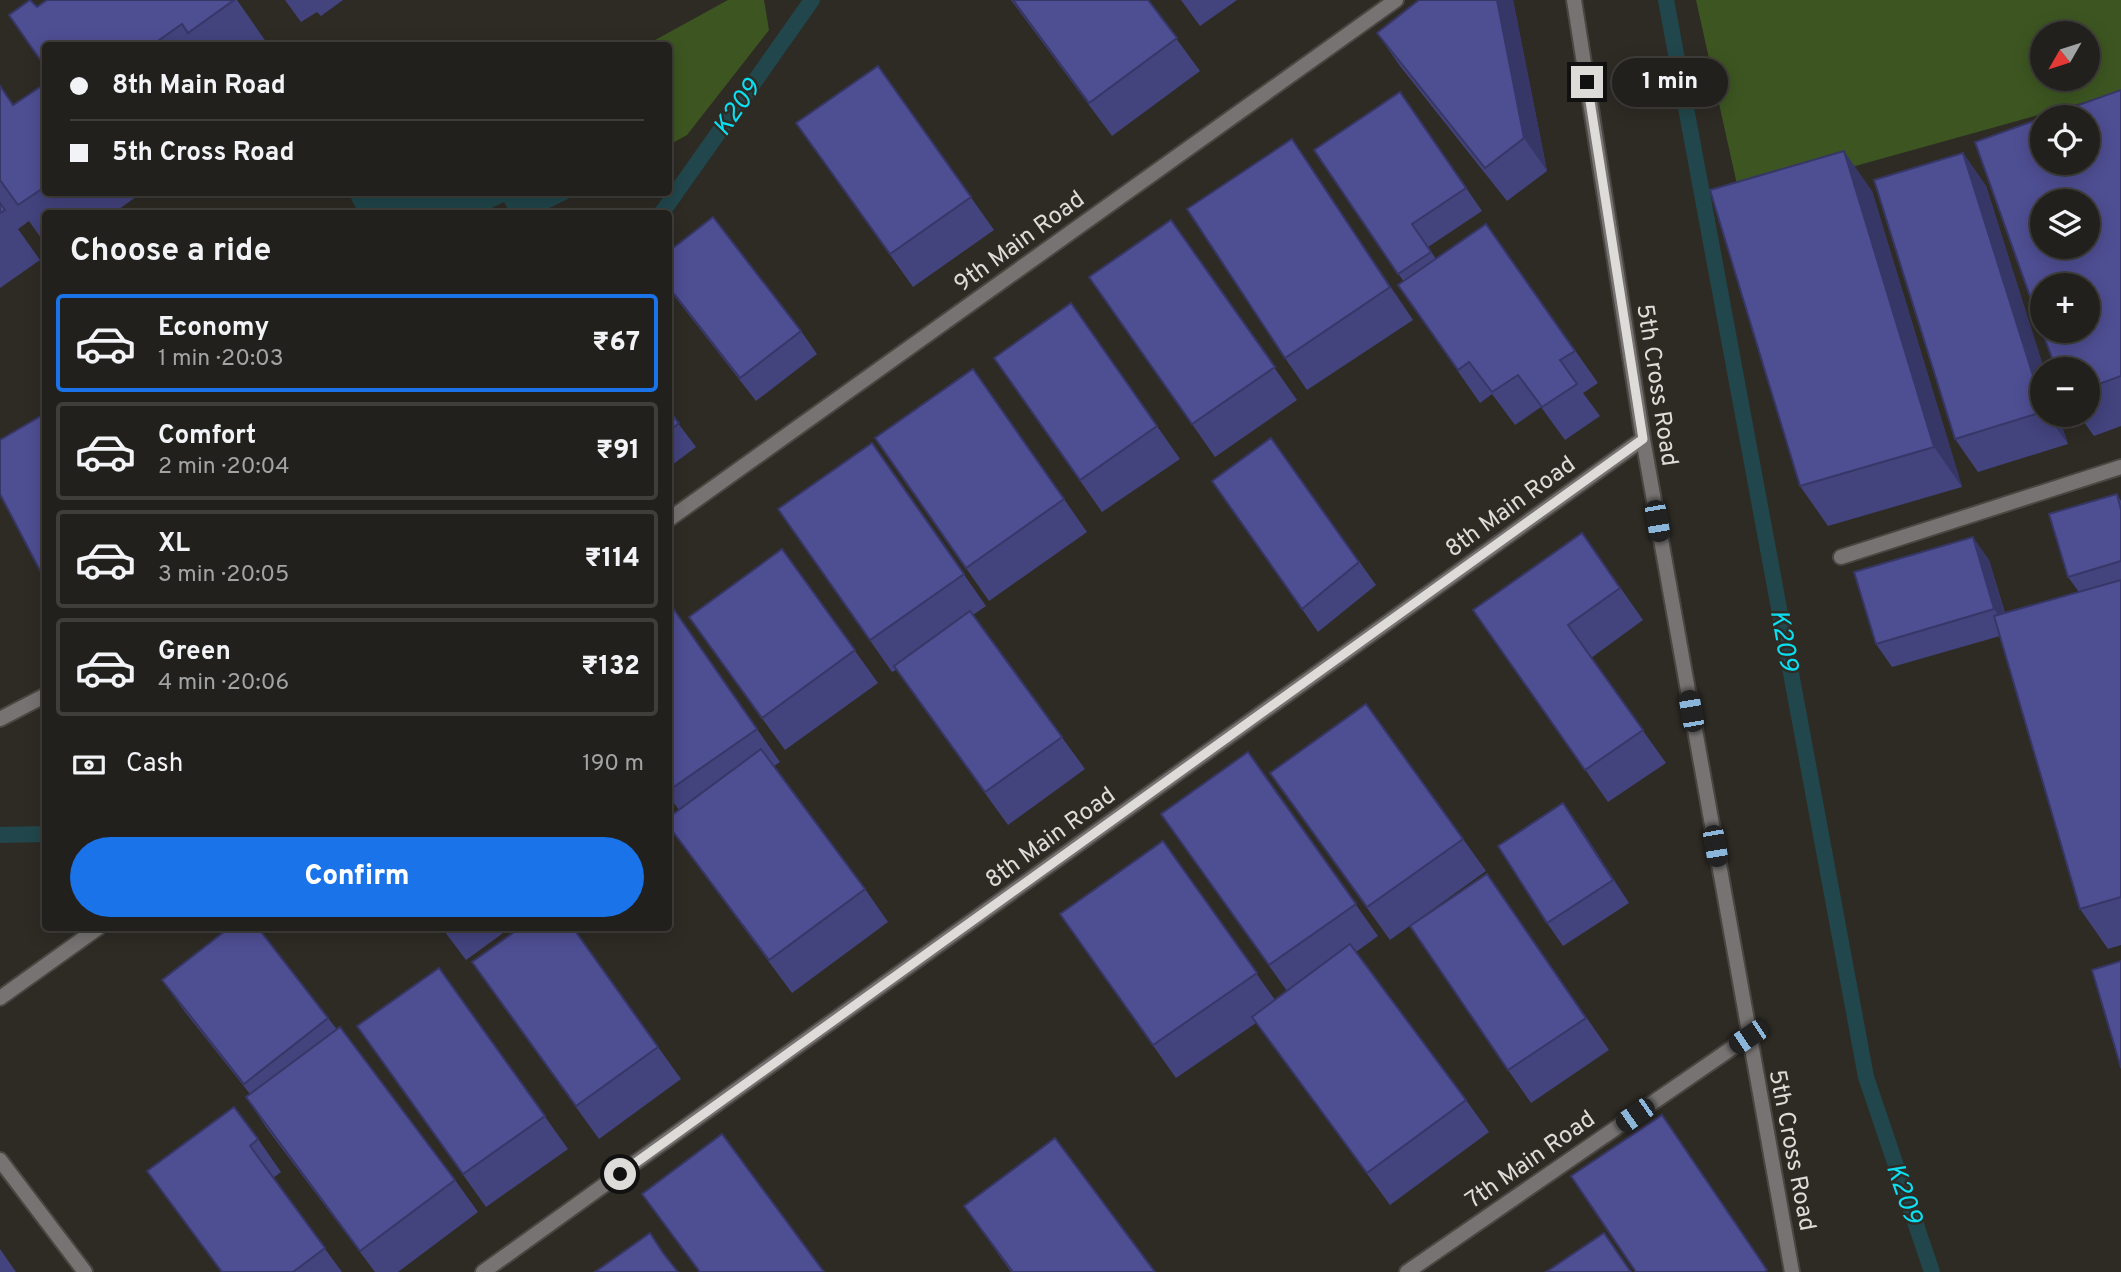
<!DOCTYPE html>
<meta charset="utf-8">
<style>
:root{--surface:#22201c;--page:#2a2825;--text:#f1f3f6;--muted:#a2a3a3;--line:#3f3e3b;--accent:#1a73e8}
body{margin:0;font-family:Overpass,sans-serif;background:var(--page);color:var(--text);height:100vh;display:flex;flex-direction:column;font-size:26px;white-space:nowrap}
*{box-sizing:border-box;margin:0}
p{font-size:23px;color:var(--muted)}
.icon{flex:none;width:38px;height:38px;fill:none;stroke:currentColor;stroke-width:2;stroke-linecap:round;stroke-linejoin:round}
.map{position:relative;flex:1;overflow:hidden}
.details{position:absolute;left:42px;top:210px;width:630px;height:721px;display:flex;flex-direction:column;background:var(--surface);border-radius:7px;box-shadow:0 4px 18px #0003,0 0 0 2px var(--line)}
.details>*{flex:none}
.guide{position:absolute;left:42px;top:42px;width:630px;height:154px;border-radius:7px;box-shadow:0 4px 18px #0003,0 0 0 2px var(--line);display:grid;align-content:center;height:154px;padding:0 28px;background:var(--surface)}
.needle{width:46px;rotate:231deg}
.controls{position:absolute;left:2030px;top:21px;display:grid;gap:14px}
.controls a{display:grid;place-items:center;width:70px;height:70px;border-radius:50%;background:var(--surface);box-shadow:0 4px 18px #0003,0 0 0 2px var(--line);font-size:35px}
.end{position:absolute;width:32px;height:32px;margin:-16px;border:9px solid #dedcd8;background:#111;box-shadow:0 0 0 4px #111}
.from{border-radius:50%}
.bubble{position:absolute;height:49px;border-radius:24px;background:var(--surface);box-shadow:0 4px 18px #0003,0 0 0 2px var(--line);font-size:23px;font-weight:800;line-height:49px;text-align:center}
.car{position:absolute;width:21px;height:42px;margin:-21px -10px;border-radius:9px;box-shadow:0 0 5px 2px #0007;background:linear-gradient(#222 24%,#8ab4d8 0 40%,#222 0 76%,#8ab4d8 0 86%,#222 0)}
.guide b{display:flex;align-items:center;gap:24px;height:66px;font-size:26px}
.guide b+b{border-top:2px solid var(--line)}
.guide i{width:18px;height:18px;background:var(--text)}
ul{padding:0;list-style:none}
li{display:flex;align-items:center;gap:21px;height:98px;margin:0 14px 10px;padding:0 14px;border:4px solid var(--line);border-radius:7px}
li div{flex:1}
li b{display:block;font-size:26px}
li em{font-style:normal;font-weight:800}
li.on{border-color:var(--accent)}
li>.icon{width:63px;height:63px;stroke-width:1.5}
h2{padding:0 28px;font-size:32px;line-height:84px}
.pay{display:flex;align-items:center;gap:18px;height:77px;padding:0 28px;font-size:26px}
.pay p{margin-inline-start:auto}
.primary-button{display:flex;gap:14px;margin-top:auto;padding:14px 28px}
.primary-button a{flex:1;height:80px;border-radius:42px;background:var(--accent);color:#fff;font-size:28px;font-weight:800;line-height:80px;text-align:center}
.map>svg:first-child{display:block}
.green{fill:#3d5621;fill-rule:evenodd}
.water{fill:#21474c}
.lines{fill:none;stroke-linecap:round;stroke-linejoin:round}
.stream{stroke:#21474c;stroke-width:16}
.lane-casing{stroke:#4a4742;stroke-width:18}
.street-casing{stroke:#4a4742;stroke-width:18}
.lane{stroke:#777373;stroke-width:14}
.street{stroke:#777373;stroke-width:14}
.wall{fill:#43437e}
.shaded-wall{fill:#373767}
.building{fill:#4e4e93;stroke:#373767;stroke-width:2;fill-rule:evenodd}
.route{stroke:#dedcd8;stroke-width:9}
.labels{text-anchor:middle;stroke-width:5;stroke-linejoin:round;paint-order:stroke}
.street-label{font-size:24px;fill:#dedcd8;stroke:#2e2b25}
.water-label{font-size:26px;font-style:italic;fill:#0bdff2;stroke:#2e2b25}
</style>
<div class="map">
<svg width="2121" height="1272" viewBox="0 0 2121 1272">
<rect width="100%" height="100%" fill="#2e2b25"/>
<!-- green -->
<g class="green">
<polygon points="728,0 764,0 769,30 687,135 669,145 668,46 646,45"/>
<path d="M1696 0H2121V92L1740 198ZM2042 33H2088V79H2042Z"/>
</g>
<!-- water -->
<polygon class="water" points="363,192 580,192 580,193 539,213 510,213 504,202 481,213 359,213 351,199"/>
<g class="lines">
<!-- stream -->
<g class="stream">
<polyline points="1666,0 1866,1077 1932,1272"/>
<polyline points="661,214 812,0"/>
<polyline points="0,835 46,834"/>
</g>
<!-- lane casing -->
<g class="lane-casing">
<polyline id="lane" points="0,719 46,695"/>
</g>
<!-- street casing -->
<g class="street-casing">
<g id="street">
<polyline points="1574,0 1643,439 1792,1272"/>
<polyline points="668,520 1396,0"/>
<polyline points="1841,557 2121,467"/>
<polyline points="0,998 98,928"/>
<polyline points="0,1160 85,1272"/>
<polyline points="483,1272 1643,439"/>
<polyline points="1407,1272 1748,1037"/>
</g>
</g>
<!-- lane -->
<use href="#lane" class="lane"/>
<!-- street -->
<use href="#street" class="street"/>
</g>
<!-- wall -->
<g class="wall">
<polygon points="47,0 237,0 269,46 46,46 37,7"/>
<polygon points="285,0 343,0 321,16 317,12 301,22"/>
<polygon points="1011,0 1148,0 1200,71 1112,136"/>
<polygon points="1181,0 1237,0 1200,26"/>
<polygon points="1419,0 1513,0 1547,171 1507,201 1400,66 1377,33"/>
<polygon points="878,66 994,230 913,287 796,123"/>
<polygon points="46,83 46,192 143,192 112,214 46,214 46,245 29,221 18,229 40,260 0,288 0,86 13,105"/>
<polygon points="2121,90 2121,426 2094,436 2079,415 2088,415 2088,369"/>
<polygon points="1400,92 1482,211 1428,247 1436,259 1486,224 1598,383 1583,393 1600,416 1565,440 1541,407 1515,425 1492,394 1480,403 1398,285 1404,282 1314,150"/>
<polygon points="1292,139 1413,320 1307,390 1285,358"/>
<polygon points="1963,153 1986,186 2044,369 2042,369 2042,415 2058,415 2068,444 1978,472 1955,439"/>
<polygon points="1872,191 1962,487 1828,526 1800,486"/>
<polygon points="1171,220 1297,400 1215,457 1089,277"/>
<polygon points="668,252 801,331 817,354 756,401 668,288"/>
<polygon points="1071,303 1180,459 1102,512 994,358"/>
<polygon points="973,369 1087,532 989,601 875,438"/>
<polygon points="668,410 696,447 668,468"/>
<polygon points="1271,438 1376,585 1318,632 1212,481"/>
<polygon points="872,443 986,606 973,615 1085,769 1008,825 896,670 892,672 778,509"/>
<polygon points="2117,494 2121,501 2121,945 2108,949 2080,909 2000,636 1892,667 1876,644 1989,560 2005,613 2079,592 2068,577"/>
<polygon points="1582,533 1643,620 1591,658 1666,763 1608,802 1473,610"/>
<polygon points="782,549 878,683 785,750 689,617"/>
<polygon points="668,601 780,762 774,766 865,889 888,922 792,993 675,835 668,839 668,807 673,814 679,810 668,795"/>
<polygon points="1248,752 1378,936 1356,952 1466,1100 1489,1132 1390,1205 1256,1023 1176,1078 1060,914 1163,841 1275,1000 1287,991 1161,814"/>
<polygon points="1270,773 1463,839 1486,871 1390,940"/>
<polygon points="1563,803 1580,827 1629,903 1563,946 1547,923"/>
<polygon points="1487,874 1609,1050 1531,1103 1508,1070"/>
<polygon points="442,928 510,928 466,960"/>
<polygon points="439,968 568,1149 486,1207 357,1026"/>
<polygon points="162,980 328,1018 455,1180 478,1212 398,1272 375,1272 268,1130 246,1097 250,1094 185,1012"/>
<polygon points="495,995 658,1047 681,1079 599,1139"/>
<polygon points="258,1139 281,1172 273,1178 342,1272 221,1272 147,1171"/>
<polygon points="642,1194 824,1272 699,1272"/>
<polygon points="964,1206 1155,1272 1011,1272"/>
<polygon points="0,1249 16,1272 0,1272"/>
</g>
<!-- shaded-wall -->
<g class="shaded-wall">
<polygon points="1497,0 1513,0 1547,171 1524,138"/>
<polygon points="1292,139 1314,172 1413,320 1390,287"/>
<polygon points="1844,151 1872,191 1962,487 1934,447"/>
<polygon points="1963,153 1986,186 2044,369 2042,369 2042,404"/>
<polygon points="2047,415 2058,415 2068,444"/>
<polygon points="1973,537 1989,560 2010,633 1994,609"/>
<polygon points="1563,803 1580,827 1629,903 1613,880"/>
</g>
<!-- building -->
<g class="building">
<polygon points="30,0 37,7 47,0 234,0 188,33 182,24 155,43 157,46 46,46 46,68 9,15"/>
<polygon points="1013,0 1148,0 1177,38 1089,103"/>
<polygon points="1419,0 1497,0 1524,138 1485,168 1377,33"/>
<polygon points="878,66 971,197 890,254 796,123"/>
<polygon points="46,83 46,186 18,205 0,180 0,86 13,105"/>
<path d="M2121 90V376L2088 388V369H2056L2042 331H2088V285H2042V330L1975 142 2042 118V163H2088V117H2045ZM2042 201H2088V247H2042Z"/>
<polygon points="1400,92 1466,188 1412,224 1431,252 1398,274 1314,150"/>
<polygon points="1292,139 1390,287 1285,358 1187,209"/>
<polygon points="1844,151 1934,447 1800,486 1710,190"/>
<polygon points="1963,153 2042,404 2042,412 1955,439 1874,180"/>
<polygon points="0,203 5,210 0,213"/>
<polygon points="713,217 801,331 740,378 668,286 668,252"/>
<polygon points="1171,220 1275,367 1192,424 1089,277"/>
<polygon points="1486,224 1575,351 1560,360 1577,384 1542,407 1518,375 1492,392 1469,362 1458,370 1398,285"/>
<polygon points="1071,303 1157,426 1080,480 994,358"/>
<polygon points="973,369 1064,499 966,568 875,438"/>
<polygon points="668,410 679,423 668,432"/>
<polygon points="46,413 46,582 0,494 0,440"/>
<polygon points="1271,438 1359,562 1302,609 1212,481"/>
<polygon points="872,443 964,574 870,640 778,509"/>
<polygon points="2117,494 2121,510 2121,561 2068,577 2049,514"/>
<polygon points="1582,533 1620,588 1568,625 1643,730 1585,770 1473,610"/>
<polygon points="1973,537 1994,609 1876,644 1854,572"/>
<polygon points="782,549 855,650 762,718 689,617"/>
<polygon points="2121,580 2121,897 2080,909 1994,616"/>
<polygon points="668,601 757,729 668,791"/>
<polygon points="970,611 1062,737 985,792 894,666"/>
<polygon points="1366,704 1463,839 1367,907 1270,773"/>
<polygon points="761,749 865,889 769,960 668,825 668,818"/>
<polygon points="1248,752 1356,904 1269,965 1161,814"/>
<polygon points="1563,803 1613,880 1547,923 1498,846"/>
<polygon points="1163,841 1257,973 1153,1045 1060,914"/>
<polygon points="1487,874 1586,1018 1508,1070 1410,926"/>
<polygon points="229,928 258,928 328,1018 244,1084 162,980"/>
<polygon points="520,928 573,928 658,1047 576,1106 472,962"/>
<polygon points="1350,944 1466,1100 1367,1173 1252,1017"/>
<polygon points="2121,961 2121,1068 2092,970"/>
<polygon points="439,968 545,1116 463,1174 357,1026"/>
<polygon points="340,1027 455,1180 360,1251 246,1097"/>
<polygon points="234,1107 258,1139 250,1146 325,1248 293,1272 222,1272 147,1171"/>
<polygon points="1662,1115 1767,1270 1764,1272 1636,1272 1571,1176"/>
<polygon points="722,1134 824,1272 700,1272 642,1194"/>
<polygon points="1055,1138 1155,1272 1013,1272 964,1206"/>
<polygon points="650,1233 663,1253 678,1272 595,1272"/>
<polygon points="1604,1233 1631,1272 1546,1272"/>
</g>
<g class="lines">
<!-- route -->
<polyline class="route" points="620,1174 1643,439 1587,82"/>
</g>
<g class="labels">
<!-- street labels -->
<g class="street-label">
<text transform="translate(1019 241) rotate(-36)" y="8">9th Main Road</text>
<text transform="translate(1658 385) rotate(81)" y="8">5th Cross Road</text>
<text transform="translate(1510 506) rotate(-36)" y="8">8th Main Road</text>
<text transform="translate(1050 837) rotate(-36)" y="8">8th Main Road</text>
<text transform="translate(1793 1150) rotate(79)" y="8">5th Cross Road</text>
<text transform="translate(1530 1159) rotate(-35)" y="8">7th Main Road</text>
</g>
<!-- water labels -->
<g class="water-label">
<text transform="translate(736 107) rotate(-55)" y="9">K209</text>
<text transform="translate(1785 640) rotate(80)" y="9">K209</text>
<text transform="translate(1905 1193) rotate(71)" y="9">K209</text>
</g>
</g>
</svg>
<div class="controls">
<a><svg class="needle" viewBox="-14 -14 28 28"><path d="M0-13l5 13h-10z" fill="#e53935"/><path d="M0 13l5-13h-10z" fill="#a2a3a3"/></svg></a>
<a><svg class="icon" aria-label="locate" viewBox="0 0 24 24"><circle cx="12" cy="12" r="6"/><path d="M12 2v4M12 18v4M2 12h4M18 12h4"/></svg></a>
<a><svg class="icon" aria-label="layers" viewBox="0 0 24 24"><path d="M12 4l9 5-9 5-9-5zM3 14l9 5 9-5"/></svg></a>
<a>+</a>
<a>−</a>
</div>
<i class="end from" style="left:620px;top:1174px"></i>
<i class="end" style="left:1587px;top:82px"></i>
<div class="bubble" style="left:1612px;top:58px;width:116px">1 min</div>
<i class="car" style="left:1657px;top:521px;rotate:170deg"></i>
<i class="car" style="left:1691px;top:711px;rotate:350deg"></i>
<i class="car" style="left:1715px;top:846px;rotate:170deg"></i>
<i class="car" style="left:1748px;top:1037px;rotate:236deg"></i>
<i class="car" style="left:1635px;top:1115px;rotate:235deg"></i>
<div class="guide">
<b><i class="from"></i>8th Main Road</b>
<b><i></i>5th Cross Road</b>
</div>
<section class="details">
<h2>Choose a ride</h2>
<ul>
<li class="on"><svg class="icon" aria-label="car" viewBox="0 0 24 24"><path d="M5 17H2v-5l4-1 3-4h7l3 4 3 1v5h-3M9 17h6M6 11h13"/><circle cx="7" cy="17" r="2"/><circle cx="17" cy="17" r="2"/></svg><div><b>Economy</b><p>1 min · 20:03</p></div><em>₹67</em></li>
<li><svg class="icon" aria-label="car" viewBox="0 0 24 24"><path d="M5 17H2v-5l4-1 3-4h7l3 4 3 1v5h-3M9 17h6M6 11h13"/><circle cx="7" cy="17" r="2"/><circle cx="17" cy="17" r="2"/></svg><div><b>Comfort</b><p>2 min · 20:04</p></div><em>₹91</em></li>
<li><svg class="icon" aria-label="car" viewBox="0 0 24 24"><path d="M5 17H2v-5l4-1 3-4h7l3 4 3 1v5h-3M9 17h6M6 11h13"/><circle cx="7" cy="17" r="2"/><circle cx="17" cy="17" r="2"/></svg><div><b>XL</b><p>3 min · 20:05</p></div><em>₹114</em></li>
<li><svg class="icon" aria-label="car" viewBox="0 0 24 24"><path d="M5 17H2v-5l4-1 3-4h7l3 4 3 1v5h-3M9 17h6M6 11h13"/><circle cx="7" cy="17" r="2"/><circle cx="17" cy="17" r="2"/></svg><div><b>Green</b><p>4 min · 20:06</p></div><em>₹132</em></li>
</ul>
<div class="pay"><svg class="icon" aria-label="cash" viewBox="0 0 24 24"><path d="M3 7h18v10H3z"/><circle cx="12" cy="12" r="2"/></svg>Cash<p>190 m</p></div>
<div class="primary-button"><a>Confirm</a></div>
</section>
</div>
